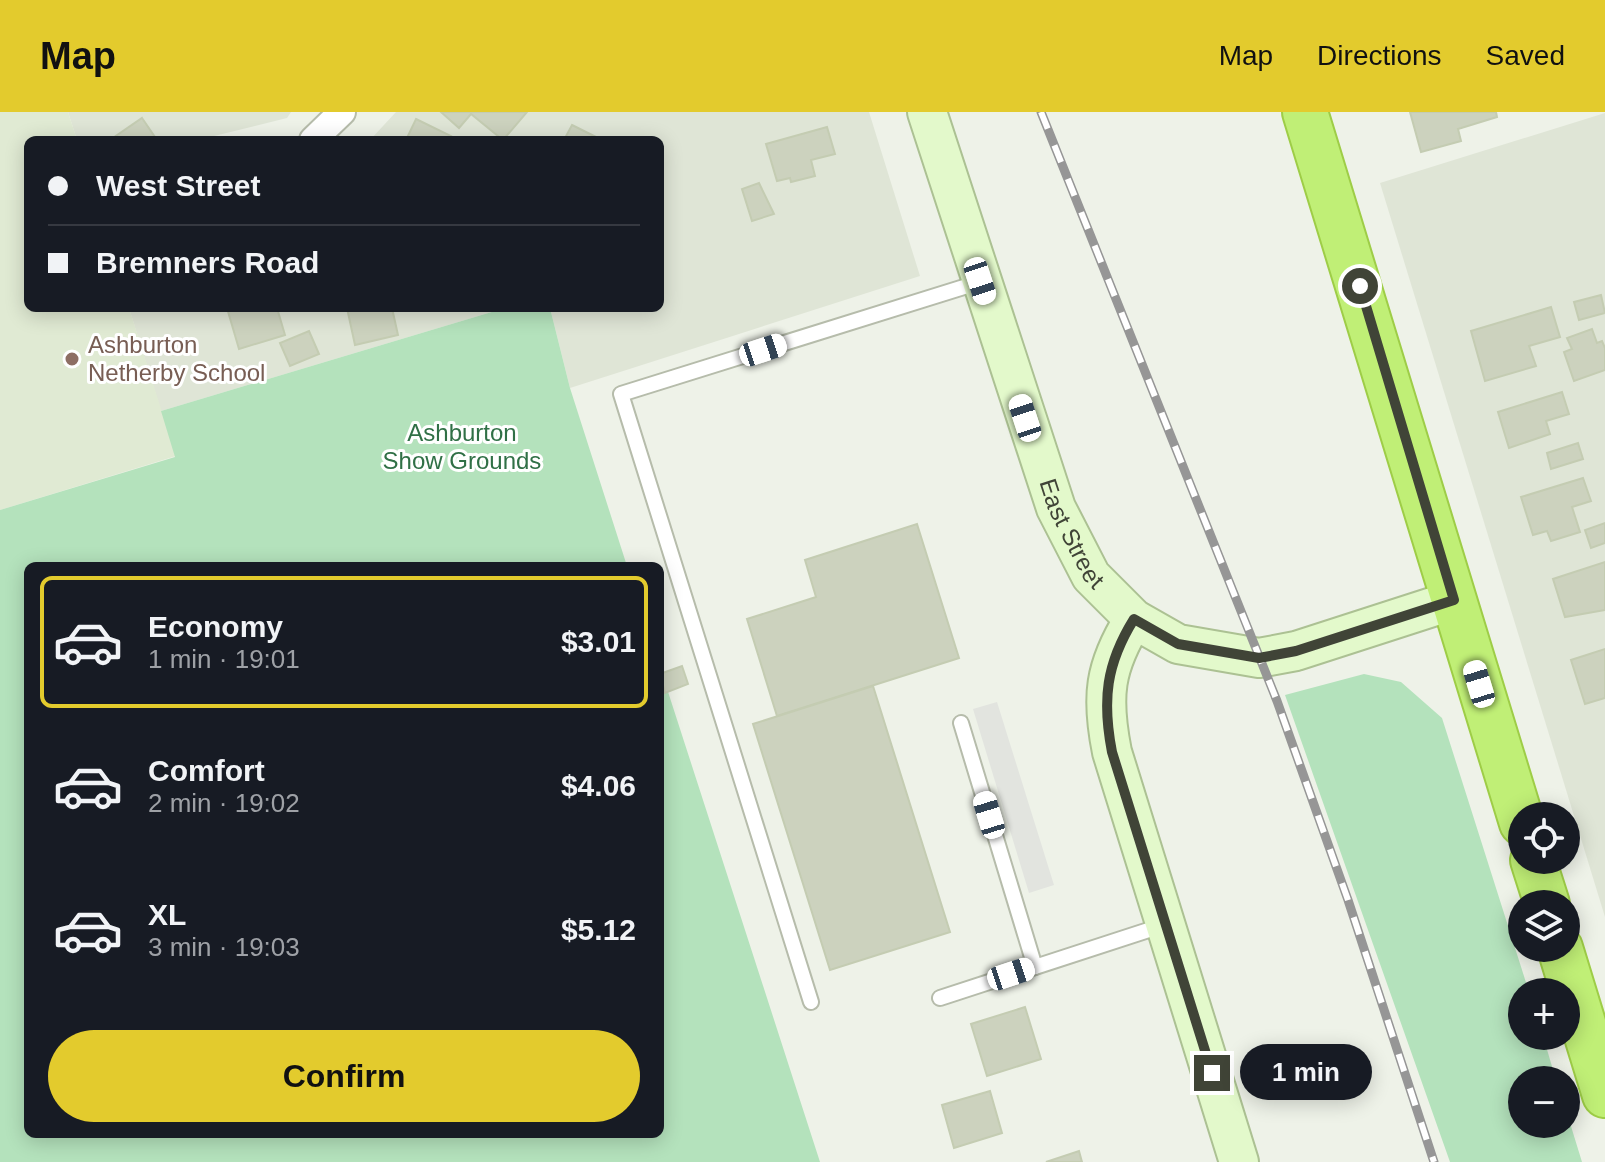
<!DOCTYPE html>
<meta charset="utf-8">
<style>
:root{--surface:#171b24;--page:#242831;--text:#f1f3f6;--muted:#9ea1a6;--line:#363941;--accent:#e3cb2d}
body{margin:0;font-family:Helvetica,sans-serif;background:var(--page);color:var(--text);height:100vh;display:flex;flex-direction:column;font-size:30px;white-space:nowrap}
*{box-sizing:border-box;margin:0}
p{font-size:26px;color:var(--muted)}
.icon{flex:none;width:44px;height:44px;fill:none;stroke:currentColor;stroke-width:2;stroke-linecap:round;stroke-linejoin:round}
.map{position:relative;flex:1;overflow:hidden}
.sheet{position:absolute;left:24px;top:450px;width:640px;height:576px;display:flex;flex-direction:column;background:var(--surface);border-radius:12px;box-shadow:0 4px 20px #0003}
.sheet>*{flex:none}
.guide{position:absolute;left:24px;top:24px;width:640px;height:176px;border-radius:12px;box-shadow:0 4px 20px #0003;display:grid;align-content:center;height:176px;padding:0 24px;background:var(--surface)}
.buttons{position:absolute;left:1508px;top:690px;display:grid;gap:16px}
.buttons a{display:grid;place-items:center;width:72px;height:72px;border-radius:50%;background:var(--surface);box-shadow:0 4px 20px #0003;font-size:40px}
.end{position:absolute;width:36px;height:36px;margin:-18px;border:10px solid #404437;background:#fff;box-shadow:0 0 0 4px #fff}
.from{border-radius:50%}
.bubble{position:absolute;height:56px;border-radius:28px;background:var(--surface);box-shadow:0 4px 20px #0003;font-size:26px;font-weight:800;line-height:56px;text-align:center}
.car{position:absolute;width:24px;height:48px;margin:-24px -12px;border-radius:10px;box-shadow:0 0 6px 2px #0007;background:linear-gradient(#fff 24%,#345 0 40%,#fff 0 76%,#345 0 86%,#fff 0)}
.guide b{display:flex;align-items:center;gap:28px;height:76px;font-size:30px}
.guide b+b{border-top:2px solid var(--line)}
.guide i{width:20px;height:20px;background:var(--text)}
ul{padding:14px 0 0;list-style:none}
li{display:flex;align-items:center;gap:24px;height:132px;margin:0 16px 12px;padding:0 8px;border:4px solid transparent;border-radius:12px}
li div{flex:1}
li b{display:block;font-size:30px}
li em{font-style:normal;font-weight:800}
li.on{border-color:var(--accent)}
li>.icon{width:72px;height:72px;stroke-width:1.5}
.primary-button{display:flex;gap:16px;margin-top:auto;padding:16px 24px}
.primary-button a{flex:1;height:92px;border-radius:48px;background:var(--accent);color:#111;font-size:32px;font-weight:800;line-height:92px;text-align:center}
header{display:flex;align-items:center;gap:48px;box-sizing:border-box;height:112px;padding:0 40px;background:var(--accent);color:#111}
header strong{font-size:38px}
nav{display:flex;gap:44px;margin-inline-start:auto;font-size:28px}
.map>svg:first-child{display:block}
.residential{fill:#dfe5d6}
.education{fill:#e0ead3}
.green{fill:#b4e2bc}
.parking{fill:#e2e4df}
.building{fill:#ccd2be;stroke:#c4ccb2;stroke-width:2}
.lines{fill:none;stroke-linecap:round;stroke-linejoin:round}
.lane-casing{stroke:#b6bcab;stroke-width:18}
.street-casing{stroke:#b6bcab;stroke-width:30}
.secondary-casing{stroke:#acc193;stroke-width:42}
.highway-casing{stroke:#9ecd47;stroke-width:48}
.lane{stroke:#fff;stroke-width:14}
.street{stroke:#fff;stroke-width:26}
.secondary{stroke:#e3f9cb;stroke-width:38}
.highway{stroke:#c0ef76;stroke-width:44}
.rail-casing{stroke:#969696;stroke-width:9}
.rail{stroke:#fff;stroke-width:6;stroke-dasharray:18;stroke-linecap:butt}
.route{stroke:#404437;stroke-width:10}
.education-dot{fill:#8d6e63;stroke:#fff;stroke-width:3}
.labels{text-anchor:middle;stroke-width:6;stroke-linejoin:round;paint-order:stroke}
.education-label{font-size:24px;fill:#785e54;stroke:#fff;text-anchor:start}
.park-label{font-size:24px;fill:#307046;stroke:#fff}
.street-label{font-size:24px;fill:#404437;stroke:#fff}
</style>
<header>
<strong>Map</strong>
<nav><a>Map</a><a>Directions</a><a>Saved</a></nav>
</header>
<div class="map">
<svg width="1605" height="1050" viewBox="0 0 1605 1050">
<rect width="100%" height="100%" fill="#eef2e8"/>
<!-- residential -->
<g class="residential">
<polygon points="68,0 291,0 287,6 210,25 210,28 77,28"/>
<polygon points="396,0 869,0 920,164 570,276 550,196 660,196 660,28 370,28"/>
<polygon points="1605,1 1605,805 1380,71"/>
<polygon points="129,196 505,196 161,299"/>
</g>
<!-- education -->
<polygon class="education" points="0,0 68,0 77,28 28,28 28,196 129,196 176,344 0,398"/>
<!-- green -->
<g class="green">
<polygon points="505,196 550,196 570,276 627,454 28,454 28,1022 660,1022 660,555 820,1050 0,1050 0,398 175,345 161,299"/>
<polygon points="1364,562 1401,570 1442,606 1529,880 1522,880 1522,924 1543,924 1556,968 1522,968 1522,1012 1566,1012 1566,998 1582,1050 1450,1050 1285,583"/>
</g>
<!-- parking -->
<polygon class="parking" points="997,590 1054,773 1029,781 973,597"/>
<!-- building -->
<g class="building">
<polygon points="441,0 527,0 503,28 471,2 459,16"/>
<polygon points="1410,0 1496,0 1497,5 1458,17 1461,29 1421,40"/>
<polygon points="142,6 157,28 110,28"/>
<polygon points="416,7 451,24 448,28 406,28"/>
<polygon points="572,13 602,28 564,28"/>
<polygon points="827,15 835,42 811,48 815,64 791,70 790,66 777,69 766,32"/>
<polygon points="759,71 774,102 752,109 742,77"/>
<polygon points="1601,183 1605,201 1579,208 1574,190"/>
<polygon points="1551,195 1560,225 1529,234 1536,254 1485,269 1471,219"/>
<polygon points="227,196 277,196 285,223 239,237"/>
<polygon points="347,196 392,196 398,223 355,233"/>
<polygon points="1592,217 1597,231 1602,229 1605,236 1605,258 1574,269 1564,240 1572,237 1567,226"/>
<polygon points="309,219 319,242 290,254 280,231"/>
<polygon points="1562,280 1569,302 1546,309 1550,322 1509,336 1498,300"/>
<polygon points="1578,331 1583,347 1551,357 1547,341"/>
<polygon points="1583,366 1591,389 1572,395 1580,420 1551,429 1547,419 1533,423 1521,385"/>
<polygon points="1605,411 1605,431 1591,436 1585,418"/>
<polygon points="917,412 959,546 777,604 747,507 816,485 805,448"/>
<polygon points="1605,450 1605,498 1565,505 1553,467"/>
<polygon points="1605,537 1605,586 1585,592 1571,548"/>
<polygon points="682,554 688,572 665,581 660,562"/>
<polygon points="873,574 950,820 830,858 753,612"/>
<polygon points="1025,895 1041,947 987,964 971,912"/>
<polygon points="990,979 1002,1021 954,1036 942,993"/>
<polygon points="1079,1039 1082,1050 1046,1050"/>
</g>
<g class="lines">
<!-- lane casing -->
<g class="lane-casing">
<g id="lane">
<polyline points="961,611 1035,855"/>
<polyline points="940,886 1164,813"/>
<polyline points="811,890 621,282 980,170"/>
</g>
</g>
<!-- street casing -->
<g class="street-casing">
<polyline id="street" points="313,28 342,0"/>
</g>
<!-- secondary casing -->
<g class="secondary-casing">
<g id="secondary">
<path id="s1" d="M927 0 1056 396 1091 464 1134 507 1178 532 1259 546 1296 539 1454 488"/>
<path d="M1134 507C1104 555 1101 585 1112 640L1239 1050"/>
</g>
</g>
<!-- highway casing -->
<g class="highway-casing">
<g id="highway">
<polyline points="1305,0 1522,711"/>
<polyline points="1533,748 1547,792"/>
<polyline points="1560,836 1605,983"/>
</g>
</g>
<!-- lane -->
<use href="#lane" class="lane"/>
<!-- street -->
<use href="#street" class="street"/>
<!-- secondary -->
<use href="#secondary" class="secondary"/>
<!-- highway -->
<use href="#highway" class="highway"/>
<!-- rail casing -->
<g class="rail-casing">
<polyline id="rail" points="1041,0 1277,589 1348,788 1434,1050"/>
</g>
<!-- rail -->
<use href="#rail" class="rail"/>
</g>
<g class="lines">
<!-- route -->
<path class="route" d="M1212 961 1112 640C1102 588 1106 552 1134 507L1178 532 1259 546 1296 539 1454 488 1360 174"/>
</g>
<!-- markers -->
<circle class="education-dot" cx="72" cy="247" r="8"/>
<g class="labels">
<!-- education labels -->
<g class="education-label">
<text x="88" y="241">Ashburton<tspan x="88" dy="28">Netherby School</tspan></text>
</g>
<!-- park labels -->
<g class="park-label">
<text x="462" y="329">Ashburton<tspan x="462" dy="28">Show Grounds</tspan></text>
</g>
<!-- street labels -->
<g class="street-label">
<text dy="8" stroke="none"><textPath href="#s1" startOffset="446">East Street</textPath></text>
</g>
</g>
</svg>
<div class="buttons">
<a><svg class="icon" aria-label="locate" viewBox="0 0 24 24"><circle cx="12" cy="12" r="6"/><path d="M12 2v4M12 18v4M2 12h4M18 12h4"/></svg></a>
<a><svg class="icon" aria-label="layers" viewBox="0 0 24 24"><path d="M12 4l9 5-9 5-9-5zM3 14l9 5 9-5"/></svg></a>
<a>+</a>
<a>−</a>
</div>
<i class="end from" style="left:1360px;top:174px"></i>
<i class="end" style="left:1212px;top:961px"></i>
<div class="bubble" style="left:1240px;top:932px;width:132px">1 min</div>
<i class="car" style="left:980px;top:169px;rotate:162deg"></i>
<i class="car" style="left:763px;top:238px;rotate:72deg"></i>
<i class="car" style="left:1025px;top:306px;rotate:342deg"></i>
<i class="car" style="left:1479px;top:572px;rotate:343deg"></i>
<i class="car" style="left:989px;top:703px;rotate:343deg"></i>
<i class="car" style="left:1011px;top:862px;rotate:72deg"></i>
<div class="guide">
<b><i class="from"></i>West Street</b>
<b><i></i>Bremners Road</b>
</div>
<section class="sheet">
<ul>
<li class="on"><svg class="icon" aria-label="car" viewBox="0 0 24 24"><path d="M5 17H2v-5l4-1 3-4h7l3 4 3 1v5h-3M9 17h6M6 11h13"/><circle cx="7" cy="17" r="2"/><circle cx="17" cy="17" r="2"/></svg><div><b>Economy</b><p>1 min · 19:01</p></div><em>$3.01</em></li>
<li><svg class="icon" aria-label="car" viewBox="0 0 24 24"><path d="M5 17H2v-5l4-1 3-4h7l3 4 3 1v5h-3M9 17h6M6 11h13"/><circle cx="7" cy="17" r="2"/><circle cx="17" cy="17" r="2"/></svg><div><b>Comfort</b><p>2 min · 19:02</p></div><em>$4.06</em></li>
<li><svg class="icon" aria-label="car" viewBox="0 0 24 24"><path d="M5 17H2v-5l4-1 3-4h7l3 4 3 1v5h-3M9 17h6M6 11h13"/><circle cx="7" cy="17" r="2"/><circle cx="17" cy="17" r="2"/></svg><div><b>XL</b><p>3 min · 19:03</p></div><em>$5.12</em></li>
</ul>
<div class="primary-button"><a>Confirm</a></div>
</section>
</div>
